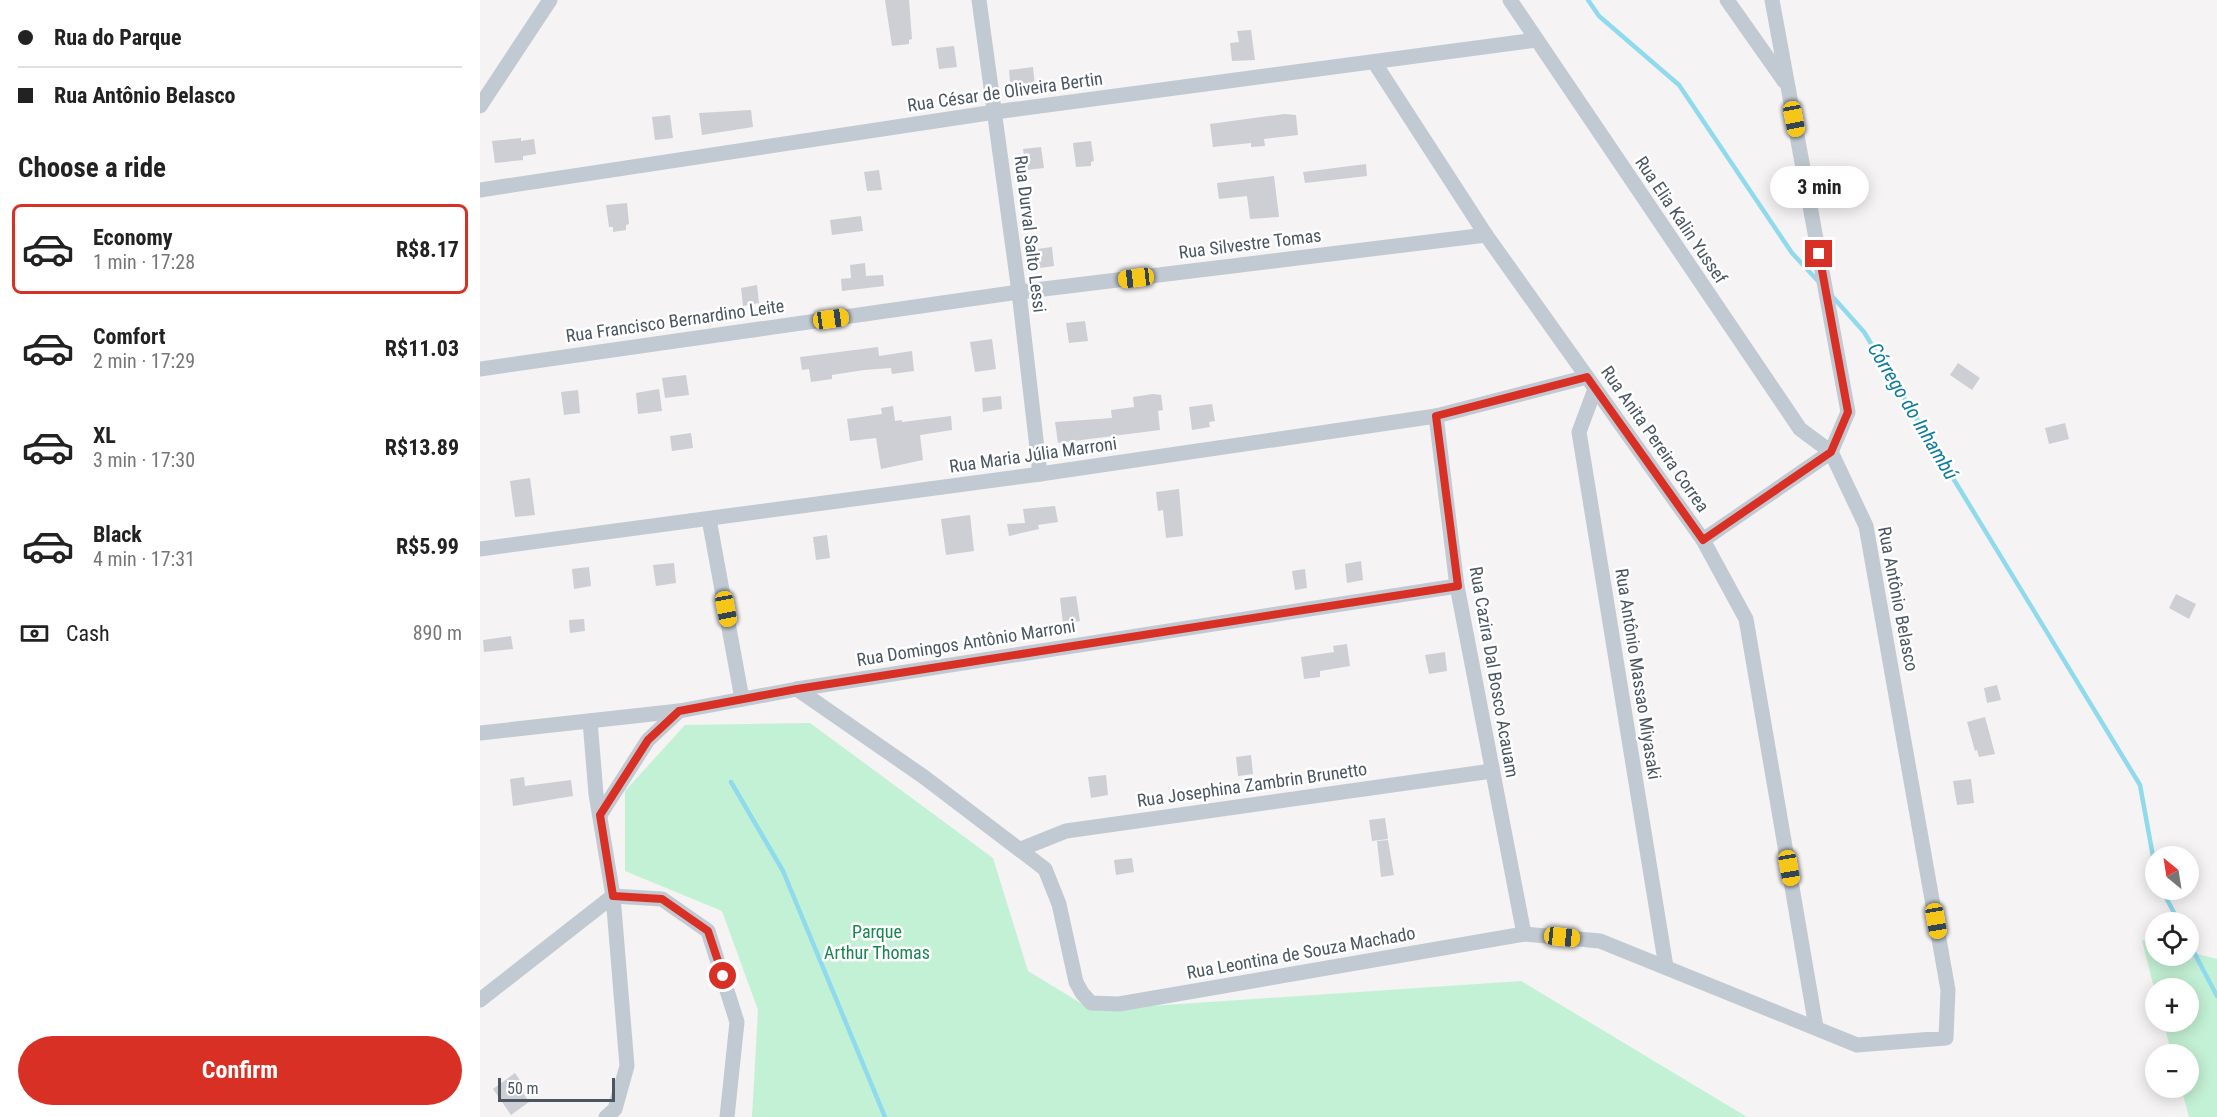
<!DOCTYPE html>
<meta charset="utf-8">
<style>
:root{--surface:#fff;--page:#f6f6f6;--text:#222;--muted:#767676;--line:#e0e0e0;--accent:#d93025}
body{margin:0;font-family:"Roboto Condensed",sans-serif;background:var(--page);color:var(--text);height:100vh;display:flex;flex-direction:column;font-size:22px;white-space:nowrap}
*{box-sizing:border-box;margin:0}
p{font-size:20px;color:var(--muted)}
.icon{flex:none;width:33px;height:33px;fill:none;stroke:currentColor;stroke-width:2;stroke-linecap:round;stroke-linejoin:round}
.map{position:relative;flex:1;overflow:hidden}
.side{display:flex;flex-direction:column;background:var(--surface);width:480px}
.side>*{flex:none}
.top-card{display:grid;align-content:center;height:132px;padding:0 18px;background:var(--surface)}
.needle{width:39px;rotate:330deg}
.tools{position:absolute;left:1665px;top:846px;display:grid;gap:12px}
.tools a{display:grid;place-items:center;width:54px;height:54px;border-radius:50%;background:var(--surface);box-shadow:0 3px 15px #0003;font-size:30px}
.scale{position:absolute;left:18px;bottom:15px;width:117px;box-sizing:border-box;padding-left:6px;border:3px solid #4a5661;border-top:0;font-size:16px;line-height:21px;white-space:nowrap;color:#4a5661;-webkit-text-stroke:4px #fff;paint-order:stroke}
.end{position:absolute;width:27px;height:27px;margin:-14px;border:8px solid #d93025;background:#fff;box-shadow:0 0 0 3px #fff}
.from{border-radius:50%}
.bubble{position:absolute;height:42px;border-radius:21px;background:var(--surface);box-shadow:0 3px 15px #0003;font-size:20px;font-weight:700;line-height:42px;text-align:center}
.car{position:absolute;width:18px;height:36px;margin:-18px -9px;border-radius:8px;box-shadow:0 0 4px 2px #0007;background:linear-gradient(#f5c518 24%,#345 0 40%,#f5c518 0 76%,#345 0 86%,#f5c518 0)}
.top-card b{display:flex;align-items:center;gap:21px;height:57px;font-size:22px}
.top-card b+b{border-top:2px solid var(--line)}
.top-card i{width:15px;height:15px;background:var(--text)}
ul{padding:0;list-style:none}
li{display:flex;align-items:center;gap:18px;height:90px;margin:0 12px 9px;padding:0 6px;border:3px solid transparent;border-radius:9px}
li div{flex:1}
li b{display:block;font-size:22px}
li em{font-style:normal;font-weight:700}
li.active{border-color:var(--accent)}
li>.icon{width:54px;height:54px;stroke-width:1.5}
h2{padding:0 18px;font-size:27px;line-height:72px}
.pay{display:flex;align-items:center;gap:15px;height:66px;padding:0 18px;font-size:22px}
.pay p{margin-inline-start:auto}
.button{display:flex;gap:12px;margin-top:auto;padding:12px 18px}
.button a{flex:1;height:69px;border-radius:36px;background:var(--accent);color:#fff;font-size:24px;font-weight:700;line-height:69px;text-align:center}
main{display:flex;flex:1;min-height:0}
.map>svg:first-child{display:block}
.green{fill:#c3f1d5}
.lines{fill:none;stroke-linecap:round;stroke-linejoin:round}
.stream{stroke:#90daee;stroke-width:4.5}
.building{fill:#cdcfd5}
.minor{stroke:#c1cad2;stroke-width:15}
.route{stroke:#d93025;stroke-width:8}
.labels{text-anchor:middle;stroke-width:5;stroke-linejoin:round;paint-order:stroke}
.street-label{font-size:18px;fill:#4a5661;stroke:#fff}
.park-label{font-size:18px;fill:#17864f;stroke:#fff}
.water-label{font-size:20px;font-style:italic;fill:#0c7c9b;stroke:#fff}
</style>
<main>
<section class="side">
<div class="top-card">
<b><i class="from"></i>Rua do Parque</b>
<b><i></i>Rua Antônio Belasco</b>
</div>
<h2>Choose a ride</h2>
<ul>
<li class="active"><svg class="icon" aria-label="car" viewBox="0 0 24 24"><path d="M5 17H2v-5l4-1 3-4h7l3 4 3 1v5h-3M9 17h6M6 11h13"/><circle cx="7" cy="17" r="2"/><circle cx="17" cy="17" r="2"/></svg><div><b>Economy</b><p>1 min · 17:28</p></div><em>R$8.17</em></li>
<li><svg class="icon" aria-label="car" viewBox="0 0 24 24"><path d="M5 17H2v-5l4-1 3-4h7l3 4 3 1v5h-3M9 17h6M6 11h13"/><circle cx="7" cy="17" r="2"/><circle cx="17" cy="17" r="2"/></svg><div><b>Comfort</b><p>2 min · 17:29</p></div><em>R$11.03</em></li>
<li><svg class="icon" aria-label="car" viewBox="0 0 24 24"><path d="M5 17H2v-5l4-1 3-4h7l3 4 3 1v5h-3M9 17h6M6 11h13"/><circle cx="7" cy="17" r="2"/><circle cx="17" cy="17" r="2"/></svg><div><b>XL</b><p>3 min · 17:30</p></div><em>R$13.89</em></li>
<li><svg class="icon" aria-label="car" viewBox="0 0 24 24"><path d="M5 17H2v-5l4-1 3-4h7l3 4 3 1v5h-3M9 17h6M6 11h13"/><circle cx="7" cy="17" r="2"/><circle cx="17" cy="17" r="2"/></svg><div><b>Black</b><p>4 min · 17:31</p></div><em>R$5.99</em></li>
</ul>
<div class="pay"><svg class="icon" aria-label="cash" viewBox="0 0 24 24"><path d="M3 7h18v10H3z"/><circle cx="12" cy="12" r="2"/></svg>Cash<p>890 m</p></div>
<div class="button"><a>Confirm</a></div>
</section>
<div class="map">
<svg width="1737" height="1117" viewBox="0 0 1737 1117">
<rect width="100%" height="100%" fill="#f5f3f3"/>
<!-- green -->
<g class="green">
<polygon points="330,723 513,858 548,971 612,1010 1041,981 1267,1117 272,1117 278,1010 242,911 145,871 145,791 205,725"/>
<polygon points="1662,940 1675,943 1676,956 1708,956 1709,952 1737,959 1737,1117 1709,1117 1701,1088 1708,1088 1708,1054 1692,1054 1683,1022 1708,1022 1708,988 1676,988 1675,992"/>
</g>
<g class="lines">
<!-- stream -->
<g class="stream">
<polyline points="1108,0 1119,16 1199,85 1312,253 1338,281"/>
<polyline points="1352,296 1384,332 1660,785 1676,873"/>
<polyline points="251,782 303,871 405,1117"/>
<polyline points="1682,890 1699,922"/>
<polyline points="1708,941 1737,996"/>
</g>
</g>
<!-- building -->
<g class="building">
<polygon points="405,0 429,0 432,39 429,40 429,44 412,46"/>
<polygon points="771,30 775,60 752,61 750,43 759,42 757,31"/>
<polygon points="474,46 477,67 459,69 456,48"/>
<polygon points="553,67 555,87 549,88 549,91 531,93 529,70"/>
<polygon points="271,110 273,127 222,135 219,113"/>
<polygon points="804,114 816,115 818,135 784,139 785,146 771,147 771,143 733,147 730,124"/>
<polygon points="190,115 193,138 175,140 172,117"/>
<polygon points="41,138 41,141 54,139 56,154 43,156 43,160 15,163 12,141"/>
<polygon points="611,141 614,161 611,162 611,166 596,167 593,143"/>
<polygon points="561,147 564,168 546,170 543,149"/>
<polygon points="886,164 887,176 825,183 823,172"/>
<polygon points="399,170 402,190 387,191 384,172"/>
<polygon points="794,176 799,217 770,219 767,196 739,199 737,183"/>
<polygon points="147,203 149,224 146,225 146,230 133,232 133,227 129,227 126,205"/>
<polygon points="381,216 383,231 352,235 350,220"/>
<polygon points="572,247 574,266 560,268 557,249"/>
<polygon points="385,263 386,276 403,275 404,286 362,291 361,279 371,278 370,265"/>
<polygon points="277,285 279,303 263,306 261,288"/>
<polygon points="605,321 608,341 589,343 586,323"/>
<polygon points="512,339 516,369 495,372 490,342"/>
<polygon points="398,347 399,356 432,351 434,371 412,374 411,368 384,370 352,375 352,379 331,382 329,369 322,370 320,357"/>
<polygon points="1478,363 1500,378 1492,390 1470,375"/>
<polygon points="206,375 209,395 185,398 182,378"/>
<polygon points="179,389 182,411 158,414 156,393"/>
<polygon points="98,390 100,413 84,415 81,392"/>
<polygon points="673,394 681,395 683,410 678,411 680,430 578,443 575,422 632,418 631,410 654,407 653,397"/>
<polygon points="521,396 522,409 503,412 502,398"/>
<polygon points="732,404 735,421 729,422 730,427 712,430 709,407"/>
<polygon points="413,406 415,421 422,420 422,422 471,416 472,430 440,435 443,460 401,469 396,438 370,441 367,419 402,414 401,408"/>
<polygon points="1585,423 1589,439 1569,444 1565,428"/>
<polygon points="211,433 213,448 192,451 190,436"/>
<polygon points="50,478 55,515 35,517 30,481"/>
<polygon points="699,489 703,536 686,538 683,510 678,511 676,492"/>
<polygon points="575,506 578,522 558,525 559,529 529,536 527,524 545,523 543,509"/>
<polygon points="490,515 494,551 466,555 461,519"/>
<polygon points="347,535 350,558 336,560 333,537"/>
<polygon points="881,561 883,580 867,583 865,564"/>
<polygon points="194,563 196,583 176,586 173,565"/>
<polygon points="109,567 111,586 94,589 92,569"/>
<polygon points="825,569 827,588 815,590 812,571"/>
<polygon points="1696,594 1716,604 1709,619 1689,608"/>
<polygon points="596,596 600,621 583,624 580,598"/>
<polygon points="104,619 105,631 90,633 89,620"/>
<polygon points="31,636 33,649 4,652 3,640"/>
<polygon points="867,644 870,666 840,671 840,677 824,679 821,657 854,652 853,646"/>
<polygon points="965,652 967,671 949,674 945,655"/>
<polygon points="1517,685 1521,700 1507,703 1504,688"/>
<polygon points="1505,717 1515,754 1499,757 1497,750 1495,751 1487,722"/>
<polygon points="771,755 773,774 758,776 756,757"/>
<polygon points="626,775 628,795 611,798 608,777"/>
<polygon points="44,777 45,786 91,780 93,796 33,806 30,779"/>
<polygon points="1491,779 1494,803 1477,805 1473,781"/>
<polygon points="905,818 908,839 892,841 889,820"/>
<polygon points="908,840 914,875 901,877 897,841"/>
<polygon points="652,858 654,872 636,875 634,860"/>
<polygon points="35,1073 41,1082 38,1085 49,1102 31,1115 13,1089"/>
</g>
<g class="lines">
<!-- minor -->
<g class="minor">
<polyline points="499,0 539,292 560,474"/>
<polyline points="1030,0 1320,429 1351,452 1223,540"/>
<polyline points="1247,0 1304,81"/>
<polyline points="894,62 1006,235 1223,540 1266,619 1336,1027"/>
<polyline points="0,106 70,0"/>
<polyline points="0,190 515,112 1056,40"/>
<polyline points="0,369 539,292 1006,235"/>
<polyline points="1115,389 1099,432 1186,967"/>
<polyline points="956,416 977,586 1044,934"/>
<polyline points="229,519 262,699"/>
<polyline points="0,549 560,474 956,416 1107,377"/>
<polyline points="317,689 444,777 565,869 579,904 596,982 602,993 611,1003 639,1004 1044,934 1120,941 1377,1045 1466,1038 1468,990 1386,526 1351,452 1368,412 1292,0"/>
<polyline points="110,721 116,794 133,896 147,1066 135,1109 126,1117"/>
<polyline points="0,733 199,711 317,689 977,586"/>
<polyline points="120,815 168,740 199,711"/>
<polyline points="541,849 586,831 1012,771"/>
<polyline points="133,896 182,899 228,931 257,1022 247,1117"/>
<polyline points="0,1000 133,896"/>
</g>
</g>
<g class="lines">
<!-- route -->
<polyline class="route" points="243,976 228,931 182,899 133,896 120,815 168,740 199,711 317,689 978,586 956,416 1107,377 1223,540 1351,452 1368,412 1339,254"/>
</g>
<g class="labels">
<!-- street labels -->
<g class="street-label">
<text transform="translate(525 92) rotate(-8)" y="6">Rua César de Oliveira Bertin</text>
<text transform="translate(1201 220) rotate(56)" y="6">Rua Elia Kalin Yussef</text>
<text transform="translate(550 234) rotate(83)" y="6">Rua Durval Salto Lessi</text>
<text transform="translate(770 244) rotate(-7)" y="6">Rua Silvestre Tomas</text>
<text transform="translate(195 321) rotate(-8)" y="6">Rua Francisco Bernardino Leite</text>
<text transform="translate(1175 439) rotate(55)" y="6">Rua Anita Pereira Correa</text>
<text transform="translate(553 455) rotate(-8)" y="6">Rua Maria Júlia Marroni</text>
<text transform="translate(1418 599) rotate(79)" y="6">Rua Antônio Belasco</text>
<text transform="translate(486 643) rotate(-9)" y="6">Rua Domingos Antônio Marroni</text>
<text transform="translate(1014 672) rotate(80)" y="6">Rua Cazira Dal Bosco Acauam</text>
<text transform="translate(1158 674) rotate(81)" y="6">Rua Antônio Massao Miyasaki</text>
<text transform="translate(772 785) rotate(-8)" y="6">Rua Josephina Zambrin Brunetto</text>
<text transform="translate(821 953) rotate(-10)" y="6">Rua Leontina de Souza Machado</text>
</g>
<!-- park labels -->
<g class="park-label">
<text x="397" y="938">Parque<tspan x="397" dy="21">Arthur Thomas</tspan></text>
</g>
<!-- water labels -->
<g class="water-label">
<text transform="translate(1433 411) rotate(59)" y="7">Córrego do Inhambú</text>
</g>
</g>
</svg>
<div class="tools">
<a><svg class="needle" viewBox="-14 -14 28 28"><path d="M0-13l5 13h-10z" fill="#e53935"/><path d="M0 13l5-13h-10z" fill="#767676"/></svg></a>
<a><svg class="icon" aria-label="locate" viewBox="0 0 24 24"><circle cx="12" cy="12" r="6"/><path d="M12 2v4M12 18v4M2 12h4M18 12h4"/></svg></a>
<a>+</a>
<a>−</a>
</div>
<div class="scale">50 m</div>
<i class="end from" style="left:243px;top:976px"></i>
<i class="end" style="left:1339px;top:254px"></i>
<div class="bubble" style="left:1290px;top:166px;width:99px">3 min</div>
<i class="car" style="left:1314px;top:119px;rotate:169deg"></i>
<i class="car" style="left:656px;top:278px;rotate:263deg"></i>
<i class="car" style="left:351px;top:319px;rotate:82deg"></i>
<i class="car" style="left:246px;top:609px;rotate:169deg"></i>
<i class="car" style="left:1309px;top:868px;rotate:170deg"></i>
<i class="car" style="left:1456px;top:921px;rotate:170deg"></i>
<i class="car" style="left:1082px;top:937px;rotate:96deg"></i>
</div>
</main>
